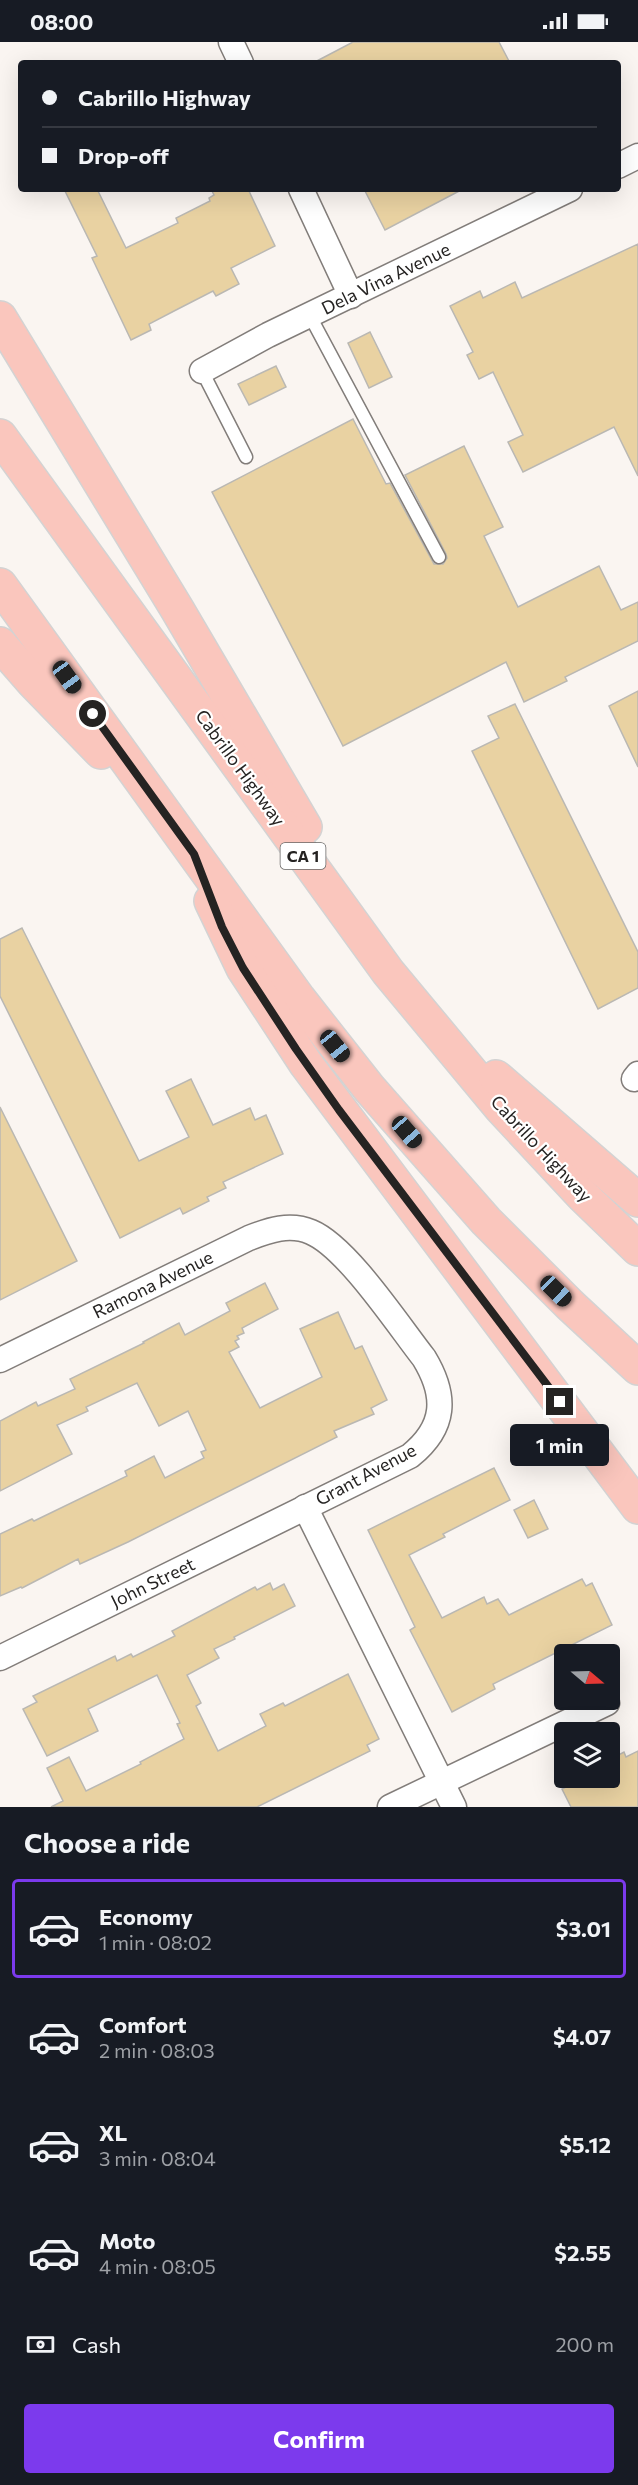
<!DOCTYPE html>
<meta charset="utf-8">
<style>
:root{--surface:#171b24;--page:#242831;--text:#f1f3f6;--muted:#9ea1a6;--line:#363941;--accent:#7c3aed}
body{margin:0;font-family:Commissioner,sans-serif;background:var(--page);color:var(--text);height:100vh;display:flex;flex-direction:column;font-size:22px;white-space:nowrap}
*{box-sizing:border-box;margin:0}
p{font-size:20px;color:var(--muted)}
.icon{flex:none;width:33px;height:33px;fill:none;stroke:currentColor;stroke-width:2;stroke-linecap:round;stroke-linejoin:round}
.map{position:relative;height:1765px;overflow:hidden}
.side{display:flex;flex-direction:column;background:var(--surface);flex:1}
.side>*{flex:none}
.hud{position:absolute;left:18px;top:18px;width:603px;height:132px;border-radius:6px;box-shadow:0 6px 24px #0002;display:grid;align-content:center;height:132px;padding:0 24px;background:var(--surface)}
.needle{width:39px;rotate:109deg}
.fabs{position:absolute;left:554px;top:1602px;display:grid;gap:12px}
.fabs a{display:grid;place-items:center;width:66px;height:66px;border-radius:6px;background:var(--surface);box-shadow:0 6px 24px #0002;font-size:30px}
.end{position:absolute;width:27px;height:27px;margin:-14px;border:8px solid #252322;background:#fff;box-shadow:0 0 0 3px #fff}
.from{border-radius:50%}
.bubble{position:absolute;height:42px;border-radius:6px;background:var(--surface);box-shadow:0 6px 24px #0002;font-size:20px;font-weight:700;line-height:42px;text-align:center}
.car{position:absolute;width:18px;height:36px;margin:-18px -9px;border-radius:8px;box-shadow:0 0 4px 2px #0007;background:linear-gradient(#222 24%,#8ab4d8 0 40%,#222 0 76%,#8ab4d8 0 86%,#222 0)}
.hud b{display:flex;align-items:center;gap:21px;height:57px;font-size:22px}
.hud b+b{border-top:2px solid var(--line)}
.hud i{width:15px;height:15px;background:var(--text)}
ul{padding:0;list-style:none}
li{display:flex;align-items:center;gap:18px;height:99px;margin:0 12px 9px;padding:0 12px;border:3px solid transparent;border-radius:6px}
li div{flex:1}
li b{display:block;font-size:22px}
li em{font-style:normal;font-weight:700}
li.selected{border-color:var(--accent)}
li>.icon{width:54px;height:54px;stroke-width:1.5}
h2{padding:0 24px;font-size:27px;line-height:72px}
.pay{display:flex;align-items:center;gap:15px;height:66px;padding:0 24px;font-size:22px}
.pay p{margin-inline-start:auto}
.cta{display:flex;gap:12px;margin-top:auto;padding:12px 24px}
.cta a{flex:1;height:69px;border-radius:6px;background:var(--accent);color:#fff;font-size:24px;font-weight:700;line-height:69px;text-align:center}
.status{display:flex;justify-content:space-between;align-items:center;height:42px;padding:0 30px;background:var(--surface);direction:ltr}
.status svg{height:16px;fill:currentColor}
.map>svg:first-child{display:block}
.building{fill:#e9d2a2;stroke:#bab8b3;stroke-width:1.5}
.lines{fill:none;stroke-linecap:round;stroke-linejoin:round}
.service-casing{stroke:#827d7a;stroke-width:15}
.minor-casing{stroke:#827d7a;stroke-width:27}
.motorway-casing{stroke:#d3d3d3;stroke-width:36}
.service{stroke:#fff;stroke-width:12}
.minor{stroke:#fff;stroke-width:24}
.motorway{stroke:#fac6bd;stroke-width:33}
.route{stroke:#252322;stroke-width:8}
.labels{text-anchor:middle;stroke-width:4.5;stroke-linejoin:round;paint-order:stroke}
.shield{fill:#fff;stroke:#666564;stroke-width:1.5}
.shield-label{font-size:16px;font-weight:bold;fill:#252322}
.street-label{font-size:18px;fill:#252322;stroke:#fff}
</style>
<div class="status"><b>08:00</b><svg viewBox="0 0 49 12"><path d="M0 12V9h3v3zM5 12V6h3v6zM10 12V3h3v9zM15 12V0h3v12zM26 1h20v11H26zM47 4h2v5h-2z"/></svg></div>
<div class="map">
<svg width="638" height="1765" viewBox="0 0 638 1765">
<rect width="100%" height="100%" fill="#faf5f1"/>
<!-- building -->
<g class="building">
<polygon points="353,0 499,0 510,21 313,21"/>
<polygon points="64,147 97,147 126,206 178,181 176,176 210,159 209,156 214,153 211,147 248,147 275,204 231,226 239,242 216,254 213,249 176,268 149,282 151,288 131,298 92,216 97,214"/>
<polygon points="364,147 463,147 385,188"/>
<polygon points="638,202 638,434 614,385 523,430 508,400 523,393 493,330 479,337 467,313 473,310 450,264 480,249 483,256 515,240 522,256"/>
<polygon points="370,290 392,335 369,346 348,301"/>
<polygon points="276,324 286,345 249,363 238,342"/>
<polygon points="353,377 386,442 390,441 434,522 443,522 447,516 446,512 405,433 464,404 503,485 484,494 518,565 599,524 621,568 638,560 638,599 565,635 567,639 524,660 506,620 343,704 212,450"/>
<polygon points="638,649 638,725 609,664"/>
<polygon points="515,662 638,910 638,946 598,967 472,709 499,696 488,674"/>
<polygon points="22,886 139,1119 189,1095 166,1049 191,1037 213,1083 250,1066 255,1078 266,1073 283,1112 223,1140 226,1146 207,1155 209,1159 183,1172 180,1166 120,1196 0,954 0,897"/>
<polygon points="0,1065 77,1219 0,1258"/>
<polygon points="265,1241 278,1267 242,1286 244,1291 237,1294 239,1297 235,1299 239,1305 229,1310 260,1366 322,1335 300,1287 338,1270 355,1307 362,1304 387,1358 371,1366 374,1372 334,1389 337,1395 128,1500 80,1522 78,1517 22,1546 21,1545 0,1554 0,1492 32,1477 34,1479 127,1434 125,1429 154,1414 165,1436 204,1416 201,1410 206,1408 188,1369 159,1384 137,1341 86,1365 88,1369 57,1383 72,1412 0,1449 0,1379 36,1360 38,1364 75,1347 70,1337 144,1301 143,1300 179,1281 185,1293 230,1269 226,1261"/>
<polygon points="494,1426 510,1458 443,1492 445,1495 409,1513 442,1576 484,1555 487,1562 498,1557 509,1573 582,1537 586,1544 592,1541 612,1583 493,1642 495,1647 452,1670 410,1588 415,1585 368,1488"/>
<polygon points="534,1458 548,1487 528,1496 514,1468"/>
<polygon points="270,1541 273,1548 284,1542 295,1564 234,1595 235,1597 214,1607 219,1616 187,1633 201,1661 196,1664 218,1709 266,1684 260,1672 283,1661 285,1664 348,1632 379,1697 367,1703 370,1709 257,1765 51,1765 63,1759 47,1726 69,1715 86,1749 141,1722 140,1720 184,1697 177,1682 180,1681 157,1633 88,1667 98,1689 47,1714 23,1667 37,1660 33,1654 115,1614 117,1619 131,1612 133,1615 175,1594 172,1589 255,1545 257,1548"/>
<polygon points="638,1709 638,1765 571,1765 562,1747 584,1736 609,1736 609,1718 624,1710 626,1715"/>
</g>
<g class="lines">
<!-- service casing -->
<g class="service-casing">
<g id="service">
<polyline points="310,274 439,515"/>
<polyline points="202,329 246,415"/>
</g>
</g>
<!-- minor casing -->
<g class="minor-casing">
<g id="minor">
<polyline points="231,0 241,21"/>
<polyline points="618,124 638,114"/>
<polyline points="301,147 351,254"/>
<polyline points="202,329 268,293 570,147"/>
<polyline points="634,1037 638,1032"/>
<path d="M0 1318 249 1196C269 1188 290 1181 311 1190 347 1205 398 1283 424 1316 447 1354 446 1385 410 1414L0 1616"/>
<polyline points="305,1465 454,1765"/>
<polyline points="390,1765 607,1661"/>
</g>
</g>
<!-- motorway casing -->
<g class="motorway-casing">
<g id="motorway">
<polyline points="0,276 177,567 305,785"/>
<polyline points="0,394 388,930 501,1066 582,1153 638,1207"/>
<polyline points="0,543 299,957 369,1046 486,1179 570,1263 638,1326"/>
<polyline points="0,602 33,640 101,710"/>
<polyline points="211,859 243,926 306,1022 638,1465"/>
<polyline points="496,1035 638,1158"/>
</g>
</g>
<!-- service -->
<use href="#service" class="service"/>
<!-- minor -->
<use href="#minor" class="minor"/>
<!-- motorway -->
<use href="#motorway" class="motorway"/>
</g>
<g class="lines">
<!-- route -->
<polyline class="route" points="93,672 194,812 222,885 243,926 296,1007 339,1068 560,1360"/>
</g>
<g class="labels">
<!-- shield labels -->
<rect class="shield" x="280.5" y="801" width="45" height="26" rx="4.5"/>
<g class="shield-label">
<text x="303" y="820">CA 1</text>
</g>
<!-- street labels -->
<g class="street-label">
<text transform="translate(386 237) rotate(-26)" y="6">Dela Vina Avenue</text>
<text transform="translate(240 726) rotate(54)" y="6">Cabrillo Highway</text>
<text transform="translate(541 1107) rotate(47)" y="6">Cabrillo Highway</text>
<text transform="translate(153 1243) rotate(-26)" y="6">Ramona Avenue</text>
<text transform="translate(366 1433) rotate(-28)" y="6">Grant Avenue</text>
<text transform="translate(153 1541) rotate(-26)" y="6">John Street</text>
</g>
</g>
</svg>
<div class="fabs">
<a><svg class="needle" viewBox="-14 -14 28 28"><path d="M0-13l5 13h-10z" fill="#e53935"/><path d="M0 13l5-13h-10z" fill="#9ea1a6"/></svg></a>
<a><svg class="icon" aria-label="layers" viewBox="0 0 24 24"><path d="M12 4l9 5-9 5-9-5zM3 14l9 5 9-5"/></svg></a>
</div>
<i class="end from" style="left:93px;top:672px"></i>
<i class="end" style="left:560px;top:1360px"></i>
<div class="bubble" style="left:510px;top:1382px;width:99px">1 min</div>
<i class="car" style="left:67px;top:635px;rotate:144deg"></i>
<i class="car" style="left:335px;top:1004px;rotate:141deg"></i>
<i class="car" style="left:407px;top:1090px;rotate:139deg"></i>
<i class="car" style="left:556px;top:1249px;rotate:134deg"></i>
<div class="hud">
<b><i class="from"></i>Cabrillo Highway</b>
<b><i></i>Drop-off</b>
</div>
</div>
<section class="side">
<h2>Choose a ride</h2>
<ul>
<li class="selected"><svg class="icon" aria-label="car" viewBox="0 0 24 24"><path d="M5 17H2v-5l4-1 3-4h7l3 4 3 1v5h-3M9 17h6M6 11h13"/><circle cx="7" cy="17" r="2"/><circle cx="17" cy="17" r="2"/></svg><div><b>Economy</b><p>1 min · 08:02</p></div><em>$3.01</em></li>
<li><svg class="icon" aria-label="car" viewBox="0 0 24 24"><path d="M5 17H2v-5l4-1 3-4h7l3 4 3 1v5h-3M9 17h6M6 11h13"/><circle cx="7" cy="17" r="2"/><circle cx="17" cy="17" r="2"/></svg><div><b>Comfort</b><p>2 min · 08:03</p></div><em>$4.07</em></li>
<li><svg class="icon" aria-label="car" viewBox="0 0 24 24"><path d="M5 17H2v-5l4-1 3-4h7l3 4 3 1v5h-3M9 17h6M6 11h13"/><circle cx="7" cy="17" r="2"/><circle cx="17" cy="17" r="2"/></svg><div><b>XL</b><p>3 min · 08:04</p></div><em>$5.12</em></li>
<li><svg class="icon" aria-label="car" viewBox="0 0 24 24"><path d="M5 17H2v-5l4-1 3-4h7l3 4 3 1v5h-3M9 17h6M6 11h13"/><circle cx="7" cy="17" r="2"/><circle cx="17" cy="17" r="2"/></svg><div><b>Moto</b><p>4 min · 08:05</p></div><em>$2.55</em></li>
</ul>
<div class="pay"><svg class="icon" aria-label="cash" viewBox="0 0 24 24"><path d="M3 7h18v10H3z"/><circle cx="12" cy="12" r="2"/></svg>Cash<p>200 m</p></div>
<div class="cta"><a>Confirm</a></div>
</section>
